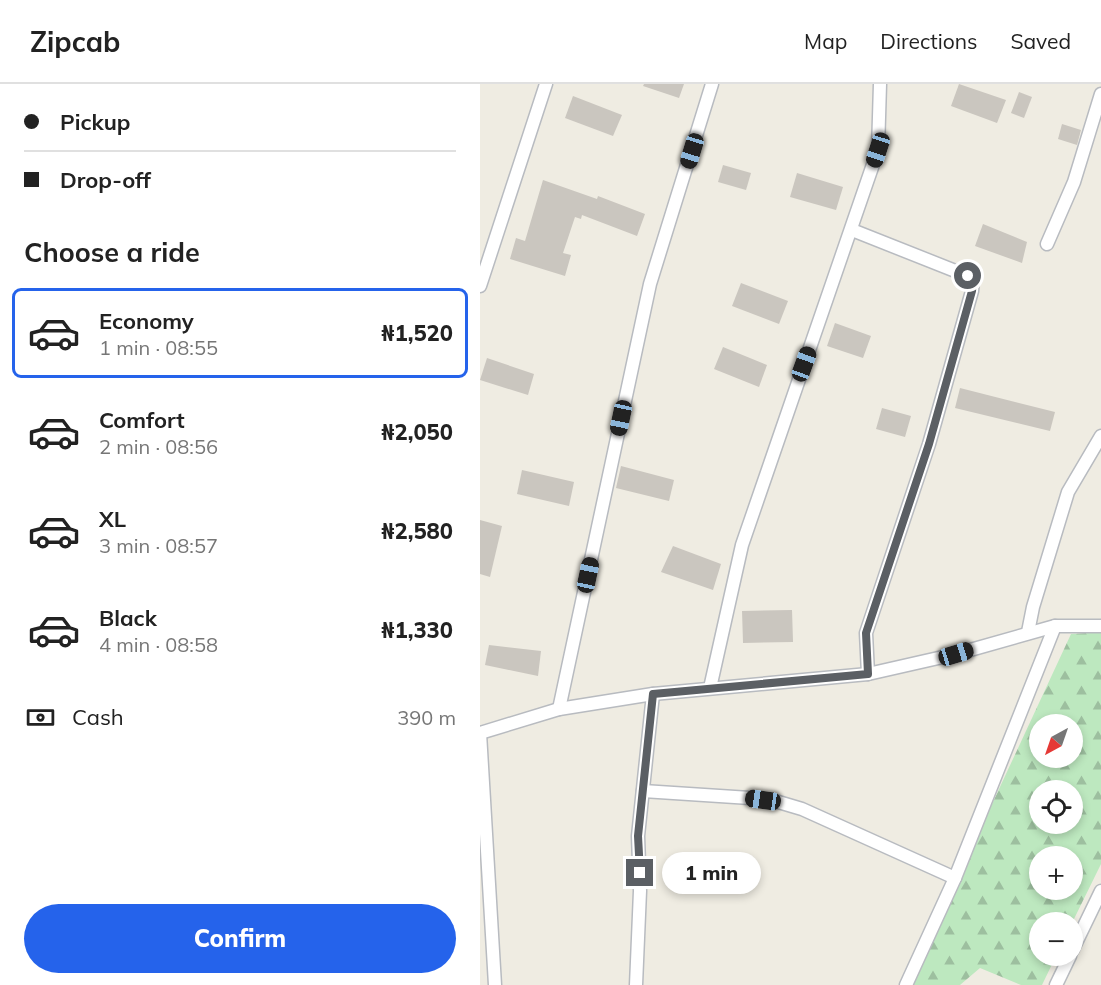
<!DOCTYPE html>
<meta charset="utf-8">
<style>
:root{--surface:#fff;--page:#f6f6f6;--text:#222;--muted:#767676;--line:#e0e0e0;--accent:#2563eb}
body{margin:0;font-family:Mulish,sans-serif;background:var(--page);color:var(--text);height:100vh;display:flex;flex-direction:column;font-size:22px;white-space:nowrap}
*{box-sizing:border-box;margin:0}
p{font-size:20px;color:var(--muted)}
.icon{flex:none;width:33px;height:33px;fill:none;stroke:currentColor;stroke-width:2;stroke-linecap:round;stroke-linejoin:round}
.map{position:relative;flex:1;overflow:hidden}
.sheet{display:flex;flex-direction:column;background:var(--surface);width:480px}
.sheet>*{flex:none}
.top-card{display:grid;align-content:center;height:132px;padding:0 24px;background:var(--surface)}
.needle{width:39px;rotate:220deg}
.buttons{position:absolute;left:549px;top:630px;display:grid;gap:12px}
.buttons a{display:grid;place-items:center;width:54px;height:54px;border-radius:50%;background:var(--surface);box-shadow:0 3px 9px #0003;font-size:30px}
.end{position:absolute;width:27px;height:27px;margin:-14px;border:8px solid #5b5f64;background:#fff;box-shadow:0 0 0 3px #fff}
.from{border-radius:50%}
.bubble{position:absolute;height:42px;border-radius:21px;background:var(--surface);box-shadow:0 3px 9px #0003;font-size:20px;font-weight:800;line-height:42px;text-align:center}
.car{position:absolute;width:18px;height:36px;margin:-18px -9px;border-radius:8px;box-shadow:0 0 4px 2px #0007;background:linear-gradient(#222 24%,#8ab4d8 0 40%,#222 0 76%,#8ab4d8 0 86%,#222 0)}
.top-card b{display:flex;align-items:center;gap:21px;height:57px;font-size:22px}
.top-card b+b{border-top:2px solid var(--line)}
.top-card i{width:15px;height:15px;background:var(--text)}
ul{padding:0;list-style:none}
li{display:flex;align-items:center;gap:18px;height:90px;margin:0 12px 9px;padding:0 12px;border:3px solid transparent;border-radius:9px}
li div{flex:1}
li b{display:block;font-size:22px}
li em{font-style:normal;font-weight:800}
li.active{border-color:var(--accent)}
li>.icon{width:54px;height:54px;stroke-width:1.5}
h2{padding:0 24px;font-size:27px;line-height:72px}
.pay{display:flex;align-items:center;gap:15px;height:66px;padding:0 24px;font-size:22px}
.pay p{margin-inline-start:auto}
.button{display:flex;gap:12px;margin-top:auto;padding:12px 24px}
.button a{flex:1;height:69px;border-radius:36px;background:var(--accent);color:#fff;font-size:24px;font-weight:800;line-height:69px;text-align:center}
header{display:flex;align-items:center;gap:36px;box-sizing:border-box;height:84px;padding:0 30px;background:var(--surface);border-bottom:2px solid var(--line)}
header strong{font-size:28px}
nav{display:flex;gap:33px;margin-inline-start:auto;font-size:21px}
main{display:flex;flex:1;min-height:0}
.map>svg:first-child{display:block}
.forest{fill:url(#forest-firs);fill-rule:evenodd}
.building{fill:#cac6bf}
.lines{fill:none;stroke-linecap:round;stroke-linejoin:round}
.minor-casing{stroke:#b8bbc0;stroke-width:15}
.minor{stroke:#fff;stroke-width:12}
.route{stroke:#5b5f64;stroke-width:8}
</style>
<header>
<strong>Zipcab</strong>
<nav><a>Map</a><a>Directions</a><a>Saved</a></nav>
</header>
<main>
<section class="sheet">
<div class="top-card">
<b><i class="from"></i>Pickup</b>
<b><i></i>Drop-off</b>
</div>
<h2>Choose a ride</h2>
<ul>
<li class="active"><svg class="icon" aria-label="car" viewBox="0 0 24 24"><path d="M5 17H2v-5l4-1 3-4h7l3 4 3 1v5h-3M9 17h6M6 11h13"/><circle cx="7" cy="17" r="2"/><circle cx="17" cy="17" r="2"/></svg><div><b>Economy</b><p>1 min · 08:55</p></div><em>₦1,520</em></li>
<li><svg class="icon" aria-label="car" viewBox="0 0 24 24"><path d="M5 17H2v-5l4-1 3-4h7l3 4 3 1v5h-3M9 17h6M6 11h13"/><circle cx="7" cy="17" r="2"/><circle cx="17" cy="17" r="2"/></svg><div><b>Comfort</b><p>2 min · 08:56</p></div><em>₦2,050</em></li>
<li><svg class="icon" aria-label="car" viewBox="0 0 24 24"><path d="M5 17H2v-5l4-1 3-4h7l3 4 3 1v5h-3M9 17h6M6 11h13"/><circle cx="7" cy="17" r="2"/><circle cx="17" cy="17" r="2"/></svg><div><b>XL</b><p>3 min · 08:57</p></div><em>₦2,580</em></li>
<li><svg class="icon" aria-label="car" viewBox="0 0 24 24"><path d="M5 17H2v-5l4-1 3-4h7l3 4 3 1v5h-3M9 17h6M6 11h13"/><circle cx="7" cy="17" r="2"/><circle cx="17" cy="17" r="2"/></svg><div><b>Black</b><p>4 min · 08:58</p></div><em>₦1,330</em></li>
</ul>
<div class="pay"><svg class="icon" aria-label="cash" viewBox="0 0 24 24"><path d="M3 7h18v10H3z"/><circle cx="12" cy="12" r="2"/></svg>Cash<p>390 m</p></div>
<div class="button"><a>Confirm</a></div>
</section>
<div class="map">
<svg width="621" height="901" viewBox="0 0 621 901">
<defs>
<pattern id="forest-firs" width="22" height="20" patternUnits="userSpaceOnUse" patternTransform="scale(1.5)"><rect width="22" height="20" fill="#bde8bf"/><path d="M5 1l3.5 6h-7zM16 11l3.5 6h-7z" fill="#9dbf9f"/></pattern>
</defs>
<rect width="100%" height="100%" fill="#efece2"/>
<!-- forest -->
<path class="forest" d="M621 548V780L592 839 560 838V872H576L562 901H541L500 884 480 901H428L591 550ZM560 640H592V674H560ZM560 706H592V740H560ZM560 772H592V806H560Z"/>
<!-- building -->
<g class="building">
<polygon points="164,0 204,0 199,14 163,2"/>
<polygon points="479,0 526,16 517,39 471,22"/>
<polygon points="539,8 552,13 544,34 531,29"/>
<polygon points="93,12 142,31 133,52 85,34"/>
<polygon points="582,40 601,46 597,61 578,55"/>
<polygon points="243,81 271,89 266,106 238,98"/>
<polygon points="317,89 363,103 356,126 310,113"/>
<polygon points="63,96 117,115 118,112 165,130 157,152 102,131 101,135 95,133 83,169 91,171 85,192 30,175 36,154 45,157"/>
<polygon points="503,140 547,158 542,179 495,162"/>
<polygon points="261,199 308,217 299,240 252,222"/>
<polygon points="355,239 391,252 383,274 347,262"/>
<polygon points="243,263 287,281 279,303 234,285"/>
<polygon points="7,274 54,290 48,311 0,296"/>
<polygon points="480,304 575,328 570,347 475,324"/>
<polygon points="402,324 431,332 425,353 396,345"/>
<polygon points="141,382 194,396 189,417 136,404"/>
<polygon points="42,386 94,398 89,422 37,410"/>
<polygon points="0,436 22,442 10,493 0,490"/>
<polygon points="193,462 241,480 233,506 181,488"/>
<polygon points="312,526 313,558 263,559 262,527"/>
<polygon points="9,561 61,567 58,592 5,581"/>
</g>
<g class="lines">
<!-- minor casing -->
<g class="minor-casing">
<g id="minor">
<polyline points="372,146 488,192 493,197 492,207 449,360 386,549 388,590"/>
<polyline points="567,160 594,98 621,10"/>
<polyline points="0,202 66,0"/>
<polyline points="548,548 553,523 588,408 621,352"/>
<polyline points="230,604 262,461 398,66 400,0"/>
<polyline points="79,625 170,200 232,0"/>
<polyline points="0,649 79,625 173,610 388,590 476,570 575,542 621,542"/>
<polyline points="0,649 15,901"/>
<polyline points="163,707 270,714 295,717 322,725 475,794"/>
<polyline points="592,867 621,807"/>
<polyline points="156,901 160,807 158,752 173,610"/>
<polyline points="426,901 475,794 575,542"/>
<polyline points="576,901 590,872"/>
</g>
</g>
<!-- minor -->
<use href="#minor" class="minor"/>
</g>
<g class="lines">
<!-- route -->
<polyline class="route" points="160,789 158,752 173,610 388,590 386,549 449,360 492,207 493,197 488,192"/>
</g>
</svg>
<div class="buttons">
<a><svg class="needle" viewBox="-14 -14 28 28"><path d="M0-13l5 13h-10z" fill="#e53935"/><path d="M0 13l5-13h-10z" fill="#767676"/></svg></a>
<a><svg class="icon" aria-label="locate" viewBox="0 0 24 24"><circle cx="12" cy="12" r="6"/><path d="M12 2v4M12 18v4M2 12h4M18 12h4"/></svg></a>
<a>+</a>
<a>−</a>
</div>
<i class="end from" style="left:488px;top:192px"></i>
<i class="end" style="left:160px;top:789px"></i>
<div class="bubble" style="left:182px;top:768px;width:99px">1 min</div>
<i class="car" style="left:398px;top:66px;rotate:198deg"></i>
<i class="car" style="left:212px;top:67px;rotate:197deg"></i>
<i class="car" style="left:324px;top:280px;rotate:20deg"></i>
<i class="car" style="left:141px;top:334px;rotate:192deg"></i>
<i class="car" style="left:108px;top:491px;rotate:12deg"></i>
<i class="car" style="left:476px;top:570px;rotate:73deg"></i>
<i class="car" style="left:283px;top:716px;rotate:278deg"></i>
</div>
</main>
